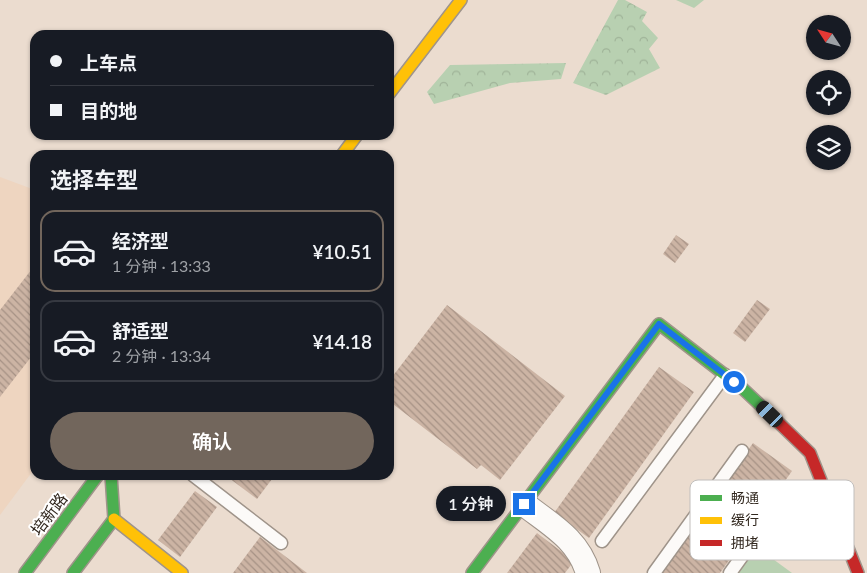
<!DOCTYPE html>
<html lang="zh">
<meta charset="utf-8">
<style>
:root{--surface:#171b24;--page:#20242c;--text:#f1f3f6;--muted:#9ea1a6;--line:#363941;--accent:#72665c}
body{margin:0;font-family:Lato,"Noto Sans SC",sans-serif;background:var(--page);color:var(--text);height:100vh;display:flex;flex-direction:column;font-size:19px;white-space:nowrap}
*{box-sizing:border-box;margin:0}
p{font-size:16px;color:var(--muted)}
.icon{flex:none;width:28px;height:28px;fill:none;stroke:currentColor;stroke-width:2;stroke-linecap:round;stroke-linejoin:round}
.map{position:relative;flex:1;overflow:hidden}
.side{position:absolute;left:30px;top:150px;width:364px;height:330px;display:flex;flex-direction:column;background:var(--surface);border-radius:15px;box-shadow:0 1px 4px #0004}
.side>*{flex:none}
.hud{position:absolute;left:30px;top:30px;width:364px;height:110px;border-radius:15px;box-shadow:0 1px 4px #0004;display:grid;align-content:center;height:110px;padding:0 20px;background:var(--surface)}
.needle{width:32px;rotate:306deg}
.tools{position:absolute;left:806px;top:15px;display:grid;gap:10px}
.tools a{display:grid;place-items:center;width:45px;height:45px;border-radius:50%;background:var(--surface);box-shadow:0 1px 4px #0004;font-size:25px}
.end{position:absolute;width:22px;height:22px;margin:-11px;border:6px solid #1a73e8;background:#fff;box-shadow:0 0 0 2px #fff}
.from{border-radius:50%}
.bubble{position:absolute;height:35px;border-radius:18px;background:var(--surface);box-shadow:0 1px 4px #0004;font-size:16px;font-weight:600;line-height:35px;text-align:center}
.car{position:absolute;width:15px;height:30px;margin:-15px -8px;border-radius:6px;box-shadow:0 0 4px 1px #0007;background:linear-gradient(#222 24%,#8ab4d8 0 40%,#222 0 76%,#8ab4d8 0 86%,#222 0)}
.hud b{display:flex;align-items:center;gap:18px;height:48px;font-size:19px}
.hud b+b{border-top:1px solid var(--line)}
.hud i{width:12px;height:12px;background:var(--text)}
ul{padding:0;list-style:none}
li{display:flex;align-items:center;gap:15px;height:82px;margin:0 10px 8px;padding:0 10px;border:2px solid var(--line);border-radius:15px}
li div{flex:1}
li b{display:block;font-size:19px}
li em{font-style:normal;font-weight:600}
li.selected{border-color:var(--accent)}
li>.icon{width:45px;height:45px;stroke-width:1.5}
h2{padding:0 20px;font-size:22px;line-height:60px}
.primary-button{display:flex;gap:10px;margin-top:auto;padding:10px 20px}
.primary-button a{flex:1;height:58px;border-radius:30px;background:var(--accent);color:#fff;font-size:20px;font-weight:600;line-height:58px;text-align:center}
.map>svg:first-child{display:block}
.built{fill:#eed5c0}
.forest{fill:url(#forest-crowns)}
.park{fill:#b8d0b1}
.building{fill:url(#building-back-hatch)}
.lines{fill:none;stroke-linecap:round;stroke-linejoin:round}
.lane-casing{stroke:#9f948a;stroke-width:15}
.street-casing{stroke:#9f948a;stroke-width:26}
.fast-casing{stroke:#9f948a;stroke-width:14}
.slow-casing{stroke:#9f948a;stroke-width:14}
.jam-casing{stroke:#9f948a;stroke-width:14}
.lane{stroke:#fcfaf8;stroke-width:12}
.street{stroke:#fcfaf8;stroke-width:24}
.fast{stroke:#4caf50;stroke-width:11}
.slow{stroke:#ffc107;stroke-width:11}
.jam{stroke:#c62828;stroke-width:11}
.route{stroke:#1a73e8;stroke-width:6}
.labels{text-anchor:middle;stroke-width:4;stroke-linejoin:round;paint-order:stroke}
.street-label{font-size:16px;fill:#31271e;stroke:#fff}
.key{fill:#fff;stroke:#c1bebc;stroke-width:1}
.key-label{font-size:14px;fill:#31271e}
</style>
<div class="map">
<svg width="867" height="573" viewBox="0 0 867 573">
<defs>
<pattern id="forest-crowns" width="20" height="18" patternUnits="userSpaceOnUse" patternTransform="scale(1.25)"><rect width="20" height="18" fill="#b8d0b1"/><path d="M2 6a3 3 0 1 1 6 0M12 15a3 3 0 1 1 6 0" fill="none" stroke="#9fb398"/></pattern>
<pattern id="building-back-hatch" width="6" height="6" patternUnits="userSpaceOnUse" patternTransform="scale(1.25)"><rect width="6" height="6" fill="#ccb4a4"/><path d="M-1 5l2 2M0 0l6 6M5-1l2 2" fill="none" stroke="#a69285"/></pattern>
</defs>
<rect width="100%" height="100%" fill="#ebdccf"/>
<!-- built -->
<polygon class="built" points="0,177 35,190 35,468 0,515"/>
<!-- forest -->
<g class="forest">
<polygon points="618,0 625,0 647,12 642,21 658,38 649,49 660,68 606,95 573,83"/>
<polygon points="676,0 704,0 694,8"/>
<polygon points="566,63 561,79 510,83 434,104 427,92 450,65"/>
</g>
<!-- park -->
<polygon class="park" points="755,546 792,573 736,573"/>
<!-- building -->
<g class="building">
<polygon points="676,235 689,244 675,263 663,254"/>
<polygon points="35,265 35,352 0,397 0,310"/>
<polygon points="757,300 770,309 745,342 733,333"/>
<polygon points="447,305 565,396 500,480 481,465 477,469 389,401 389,381"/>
<polygon points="659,367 694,392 589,538 554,513"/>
<polygon points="753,443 792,471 720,573 662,573"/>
<polygon points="225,475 275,475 257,499"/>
<polygon points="195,491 217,507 180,557 158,540"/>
<polygon points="537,533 574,561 565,573 507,573"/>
<polygon points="260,537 307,573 233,573"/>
</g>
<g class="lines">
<!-- lane casing -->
<g class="lane-casing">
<g id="lane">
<polyline points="193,475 281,543"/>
<polyline points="602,541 725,375"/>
<polyline points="654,573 742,451"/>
<polyline points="730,573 766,523"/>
</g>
</g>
<!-- street casing -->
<g class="street-casing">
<path id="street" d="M524 504C551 525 578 539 588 573"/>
</g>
<!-- fast casing -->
<g class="fast-casing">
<g id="fast">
<polyline points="25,573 98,475"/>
<polyline points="73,573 114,519 111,475"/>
<polyline points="472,573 659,324 742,388 777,421"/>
</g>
</g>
<!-- slow casing -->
<g class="slow-casing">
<g id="slow">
<polyline points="389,94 461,0"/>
<polyline points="342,155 357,135"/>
<polyline points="114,519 182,573"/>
</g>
</g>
<!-- jam casing -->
<g class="jam-casing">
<polyline id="jam" points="777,421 810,453 858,573"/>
</g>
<!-- lane -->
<use href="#lane" class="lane"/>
<!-- street -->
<use href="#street" class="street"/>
<!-- fast -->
<use href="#fast" class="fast"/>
<!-- slow -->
<use href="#slow" class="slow"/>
<!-- jam -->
<use href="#jam" class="jam"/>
</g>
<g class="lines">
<!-- route -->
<polyline class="route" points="524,504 659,324 734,382"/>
</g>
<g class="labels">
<!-- street labels -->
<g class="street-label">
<text transform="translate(49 514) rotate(-53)" y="6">培新路</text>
</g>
</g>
<!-- legend -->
<rect x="690" y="480" width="164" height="80" rx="8" class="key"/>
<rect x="700" y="495" width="22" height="6" fill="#4caf50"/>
<rect x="700" y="517" width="22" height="7" fill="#ffc107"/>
<rect x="700" y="540" width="22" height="6" fill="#c62828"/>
<g class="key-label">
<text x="731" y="503">畅通</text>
<text x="731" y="525">缓行</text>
<text x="731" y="548">拥堵</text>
</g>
</svg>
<div class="tools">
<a><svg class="needle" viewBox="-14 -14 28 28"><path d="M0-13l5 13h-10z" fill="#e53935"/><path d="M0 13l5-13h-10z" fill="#9ea1a6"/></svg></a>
<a><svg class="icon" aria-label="locate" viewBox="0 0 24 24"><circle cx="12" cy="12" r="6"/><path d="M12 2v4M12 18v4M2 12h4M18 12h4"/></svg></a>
<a><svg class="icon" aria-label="layers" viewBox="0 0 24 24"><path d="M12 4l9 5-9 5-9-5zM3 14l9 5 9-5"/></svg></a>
</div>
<i class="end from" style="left:734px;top:382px"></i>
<i class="end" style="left:524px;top:504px"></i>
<div class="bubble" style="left:436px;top:486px;width:70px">1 分钟</div>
<i class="car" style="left:770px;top:414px;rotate:314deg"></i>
<div class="hud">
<b><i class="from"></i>上车点</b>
<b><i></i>目的地</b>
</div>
<section class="side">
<h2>选择车型</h2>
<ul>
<li class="selected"><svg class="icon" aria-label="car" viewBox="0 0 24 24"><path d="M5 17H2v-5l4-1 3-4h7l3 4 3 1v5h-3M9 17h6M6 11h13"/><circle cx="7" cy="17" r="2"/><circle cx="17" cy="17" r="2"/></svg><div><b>经济型</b><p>1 分钟 · 13:33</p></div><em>¥10.51</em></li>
<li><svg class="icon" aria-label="car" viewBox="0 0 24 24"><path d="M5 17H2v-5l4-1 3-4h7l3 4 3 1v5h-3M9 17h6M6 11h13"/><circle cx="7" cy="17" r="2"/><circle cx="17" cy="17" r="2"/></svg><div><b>舒适型</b><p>2 分钟 · 13:34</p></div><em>¥14.18</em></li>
</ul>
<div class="primary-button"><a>确认</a></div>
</section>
</div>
